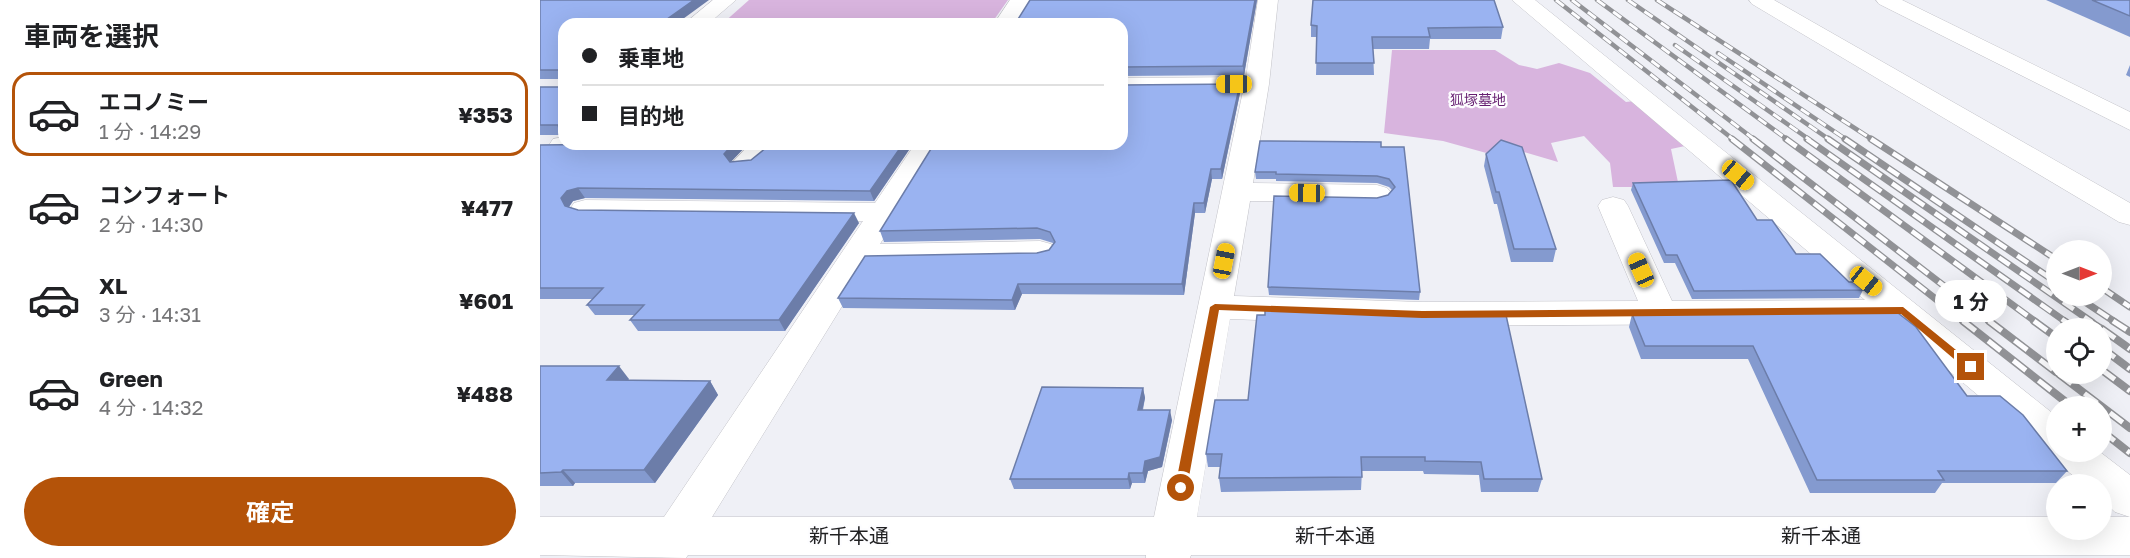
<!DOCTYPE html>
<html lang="ja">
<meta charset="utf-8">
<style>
:root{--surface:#fff;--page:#f6f6f6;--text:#202124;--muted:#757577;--line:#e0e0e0;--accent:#b45309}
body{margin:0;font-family:"Golos Text","Noto Sans JP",sans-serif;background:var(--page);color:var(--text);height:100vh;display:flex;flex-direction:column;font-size:22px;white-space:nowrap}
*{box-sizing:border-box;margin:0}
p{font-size:20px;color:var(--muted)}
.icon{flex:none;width:33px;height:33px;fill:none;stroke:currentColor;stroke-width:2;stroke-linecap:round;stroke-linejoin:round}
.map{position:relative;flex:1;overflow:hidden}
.details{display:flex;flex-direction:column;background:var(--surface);width:540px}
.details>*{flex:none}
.hud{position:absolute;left:18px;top:18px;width:570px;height:132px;border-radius:18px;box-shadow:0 6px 24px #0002;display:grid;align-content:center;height:132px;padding:0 24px;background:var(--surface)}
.needle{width:39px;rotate:90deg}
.tools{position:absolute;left:1506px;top:240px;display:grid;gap:12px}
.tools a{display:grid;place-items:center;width:66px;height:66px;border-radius:50%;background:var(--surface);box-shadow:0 6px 24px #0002;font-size:30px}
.end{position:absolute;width:27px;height:27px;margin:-14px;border:8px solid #b45309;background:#fff;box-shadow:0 0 0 3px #fff}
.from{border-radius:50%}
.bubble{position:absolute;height:42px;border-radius:21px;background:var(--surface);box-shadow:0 6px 24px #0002;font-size:20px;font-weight:700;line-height:42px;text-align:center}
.car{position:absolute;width:18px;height:36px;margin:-18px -9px;border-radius:8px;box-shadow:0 0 4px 2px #0007;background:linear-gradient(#f5c518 24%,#345 0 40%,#f5c518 0 76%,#345 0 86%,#f5c518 0)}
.hud b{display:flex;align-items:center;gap:21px;height:57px;font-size:22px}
.hud b+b{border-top:2px solid var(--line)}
.hud i{width:15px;height:15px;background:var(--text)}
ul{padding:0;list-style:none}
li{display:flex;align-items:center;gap:18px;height:84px;margin:0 12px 9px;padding:0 12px;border:3px solid transparent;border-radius:18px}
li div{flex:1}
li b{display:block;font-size:22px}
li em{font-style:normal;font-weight:700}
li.on{border-color:var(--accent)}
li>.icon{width:54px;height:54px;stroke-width:1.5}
h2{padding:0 24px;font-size:27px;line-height:72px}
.cta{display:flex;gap:12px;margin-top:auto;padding:12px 24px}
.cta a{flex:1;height:69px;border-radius:36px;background:var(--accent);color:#fff;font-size:24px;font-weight:700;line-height:69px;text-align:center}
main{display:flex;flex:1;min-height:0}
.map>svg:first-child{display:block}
.green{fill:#d8b4de}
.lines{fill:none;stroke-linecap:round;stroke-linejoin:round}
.minor-casing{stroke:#c2c2c8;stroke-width:1}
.minor{fill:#fff;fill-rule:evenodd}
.rail-far2-casing{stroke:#919296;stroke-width:4.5}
.rail-far1-casing{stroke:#919296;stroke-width:7}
.rail-casing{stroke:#919296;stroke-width:8}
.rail-far2{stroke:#fdfdff;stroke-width:3;stroke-dasharray:10;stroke-linecap:butt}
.rail-far1{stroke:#fdfdff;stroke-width:4.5;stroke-dasharray:13;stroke-linecap:butt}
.rail{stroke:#fdfdff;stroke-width:5;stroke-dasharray:16;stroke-linecap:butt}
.wall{fill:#849acf}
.shaded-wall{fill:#6c7da9}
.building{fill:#9ab3f1;stroke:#6c7da9;stroke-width:1.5}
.route{fill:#b45309}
.labels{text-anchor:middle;stroke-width:4.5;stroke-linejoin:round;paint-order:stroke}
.far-park-label{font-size:14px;fill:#651d70;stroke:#fdfdff}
.near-street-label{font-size:20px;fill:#1f1f21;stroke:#fdfdff}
</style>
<main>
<section class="details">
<h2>車両を選択</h2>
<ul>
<li class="on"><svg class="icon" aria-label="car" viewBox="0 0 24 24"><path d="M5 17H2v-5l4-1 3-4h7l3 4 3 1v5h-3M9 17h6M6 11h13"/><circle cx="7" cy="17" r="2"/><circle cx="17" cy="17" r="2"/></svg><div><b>エコノミー</b><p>1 分 · 14:29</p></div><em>¥353</em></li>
<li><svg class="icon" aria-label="car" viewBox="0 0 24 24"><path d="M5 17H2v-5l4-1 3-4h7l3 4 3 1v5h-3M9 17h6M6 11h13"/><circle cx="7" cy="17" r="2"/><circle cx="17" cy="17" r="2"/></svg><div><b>コンフォート</b><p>2 分 · 14:30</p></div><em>¥477</em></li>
<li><svg class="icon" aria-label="car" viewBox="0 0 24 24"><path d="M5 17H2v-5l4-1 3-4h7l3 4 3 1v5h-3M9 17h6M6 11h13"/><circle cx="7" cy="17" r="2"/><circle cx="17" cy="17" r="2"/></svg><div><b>XL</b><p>3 分 · 14:31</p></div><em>¥601</em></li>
<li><svg class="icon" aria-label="car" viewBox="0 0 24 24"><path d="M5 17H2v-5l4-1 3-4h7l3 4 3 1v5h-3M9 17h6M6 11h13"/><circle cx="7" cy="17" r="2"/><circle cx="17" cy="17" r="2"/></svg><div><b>Green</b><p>4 分 · 14:32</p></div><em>¥488</em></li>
</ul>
<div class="cta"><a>確定</a></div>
</section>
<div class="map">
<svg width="1590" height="558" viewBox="0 0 1590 558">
<rect width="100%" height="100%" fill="#eff0f6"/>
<!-- green -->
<g class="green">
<polygon points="209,0 468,0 451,24 182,24"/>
<polygon points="852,50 955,50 979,65 997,69 1019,63 1050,73 1086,102 1094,101 1145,146 1131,149 1139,187 1073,187 1070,163 1044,136 1011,143 1018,162 977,150 950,154 903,141 844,133"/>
</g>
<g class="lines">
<!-- minor casing -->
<g class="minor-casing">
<g id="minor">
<polygon points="173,0 196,0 168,24 144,24"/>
<polygon points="470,0 490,0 476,24 454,24"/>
<path d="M718 0H738L729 84 713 183 837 185 847 188 852 194 847 200 837 203 710 201 694 296 882 302 1098 301 1058 206 1062 200 1073 197 1084 200 1088 206 1132 301 1325 300 972 0H995L1516 416V452H1560L1590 475V555H651L650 558H606V555H148L146 558 0 555V517H124L323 221 45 218 34 215 30 209 34 203 45 200 335 203 375 144H401L340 244 500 241 511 244 516 251 511 258 500 261 328 264 172 517H614L703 91 582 92V78L706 77ZM690 319 882 326 1352 323 1502 449 1512 452 1518 463 1543 484H1562V500L1575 512 1590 517H1562V530H1516V517H657Z"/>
<polygon points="1209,0 1234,0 1590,203 1590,225 1579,222 1212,4"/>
<polygon points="1336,0 1362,0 1590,112 1590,130 1339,4"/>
<polygon points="24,137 24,144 106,144 103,150 93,152 23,153 13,151 9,145 13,139"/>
<path d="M210 144H238C228 160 215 175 195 170L191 164Z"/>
</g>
</g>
<!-- minor -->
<use href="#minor" class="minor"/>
<!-- rail-far2 casing -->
<g class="rail-far2-casing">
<g id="rail-far2">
<polyline points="1016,0 1194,140"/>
<polyline points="1032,0 1215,140"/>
<polyline points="1057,0 1248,140"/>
<polyline points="1088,0 1290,140"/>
<polyline points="1117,0 1333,140"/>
<polyline points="1135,45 1270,140"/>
<polyline points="1178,53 1307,140"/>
</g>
</g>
<!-- rail-far1 casing -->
<g class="rail-far1-casing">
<g id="rail-far1">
<polyline points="1192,139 1425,322"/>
<polyline points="1213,139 1451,322"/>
<polyline points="1246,139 1496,322"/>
<polyline points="1267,139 1526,322"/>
<polyline points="1288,139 1552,322"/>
<polyline points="1305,139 1516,282"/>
<polyline points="1331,139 1516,259"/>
<polyline points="1562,288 1590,307"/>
<polyline points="1536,296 1575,322"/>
</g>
</g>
<!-- rail casing -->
<g class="rail-casing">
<g id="rail">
<polyline points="1423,321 1531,406"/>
<polyline points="1449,321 1516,372"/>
<polyline points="1494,321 1516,337"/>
<polyline points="1524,321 1534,328"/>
<polyline points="1549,321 1560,328"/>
<polyline points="1573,321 1590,332"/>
<polyline points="1562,329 1590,349"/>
<polyline points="1562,348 1590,369"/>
<polyline points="1562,370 1590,391"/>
<polyline points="1519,374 1590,428"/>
<polyline points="1562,431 1590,453"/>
</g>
</g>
<!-- rail-far2 -->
<use href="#rail-far2" class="rail-far2"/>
<!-- rail-far1 -->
<use href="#rail-far1" class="rail-far1"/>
<!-- rail -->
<use href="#rail" class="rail"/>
</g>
<!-- wall -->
<g class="wall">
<polygon points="0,0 24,24 24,138 22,135 0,135 0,87 20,87 20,79 0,79"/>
<polygon points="490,0 717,0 704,75 582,76 582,24"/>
<polygon points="1506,0 1590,0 1590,37"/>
<polygon points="771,25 963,27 961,39 890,39 889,49 833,49 834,75 776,75 777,37 771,37"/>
<polygon points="1590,65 1590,77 1586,75"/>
<polygon points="700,84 700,93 682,179 672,179 665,213 655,213 644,295 482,294 475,310 303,308 298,298 509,250 513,244 513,243 500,239 344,242 340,231"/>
<polygon points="89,144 208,144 190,162 373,144 334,201 45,198 33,201 29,207 38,210 319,223 245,331 98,331 90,320 95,315 55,315 47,305 53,299 0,299 0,145"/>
<polygon points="841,147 864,147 880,292 879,300 729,295 728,287 837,198 848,195 852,190 849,187 837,183 736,181 736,179 716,179 715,172"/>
<polygon points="946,154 1016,249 1013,262 971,262 957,204 954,204 944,166"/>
<polygon points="1093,183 1217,220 1256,254 1323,290 1319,298 1152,299 1135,263 1124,263 1091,190"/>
<polygon points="1092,314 1427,396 1527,471 1516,483 1402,483 1395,493 1270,493 1208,359 1101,359 1089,327"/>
<polygon points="717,315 1002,479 998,492 941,492 939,475 884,474 883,471 822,471 821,490 681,492 679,478 680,467 668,467 666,454 708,400"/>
<polygon points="0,366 89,379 88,380 170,381 178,395 115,483 35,483 33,486 0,486"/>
<polygon points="603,388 605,398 603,410 632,420 622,467 608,471 605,483 592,483 590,489 474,489 470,479"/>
</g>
<!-- shaded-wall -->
<g class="shaded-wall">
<polygon points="154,0 169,0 136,24 120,24"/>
<polygon points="715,0 717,0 704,75 703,66"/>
<polygon points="700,84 700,93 682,179 681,169"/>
<polygon points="193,144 208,144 189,164 184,154"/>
<polygon points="363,144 373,144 334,201 330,191"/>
<polygon points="671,169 672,179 665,213 664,203"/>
<polygon points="38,188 45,198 33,201 28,208 25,206 21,198 27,191"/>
<polygon points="654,203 655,213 644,295 642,284"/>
<polygon points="314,213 319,223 245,331 239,320"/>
<polygon points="478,284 482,294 475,310 472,300"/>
<polygon points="79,366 89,379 77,393 67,380"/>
<polygon points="170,381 178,395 115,483 104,470"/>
<polygon points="603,388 605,398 600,420 598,410"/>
<polygon points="630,410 632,420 622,467 608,471 605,483 603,473 605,461"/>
<polygon points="23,470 35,483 33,486 21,472"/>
<polygon points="589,473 592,483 590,489 588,479"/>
</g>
<!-- building -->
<g class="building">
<polygon points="0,0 154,0 120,24 24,24 24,132 20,132 18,125 0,125 0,87 20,87 20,70 0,70"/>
<polygon points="490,0 715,0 703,66 582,67 582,24 475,24"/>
<polygon points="773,0 954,0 963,27 888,28 890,37 832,37 834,63 776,63 777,26 771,25"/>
<polygon points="1552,0 1590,0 1590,16"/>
<polygon points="700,84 681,169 671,169 664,203 654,203 642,284 478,284 472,300 298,298 325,256 497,253 509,250 515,242 510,232 497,228 340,231 394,144 582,144 582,85"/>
<polygon points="961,140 982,147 1016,249 974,249 959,192 956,192 946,154"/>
<polygon points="720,141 841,142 841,147 864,147 880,292 728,287 734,196 837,198 848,195 855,187 849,179 837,176 736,174 736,172 715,172"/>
<polygon points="87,144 193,144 184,154 190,162 211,160 227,147 229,144 363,144 330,191 38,188 27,191 21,198 25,206 38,210 314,213 239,320 90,320 104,305 47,305 63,288 0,288 0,145"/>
<polygon points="1191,180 1217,220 1232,220 1256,254 1280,254 1309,282 1313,282 1323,290 1154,291 1137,255 1126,255 1093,183"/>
<polygon points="725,309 883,315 966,315 1002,479 944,479 941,462 885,461 885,457 821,457 822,477 679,478 682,454 666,454 675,400 708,400 717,315 725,315"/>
<polygon points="1358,313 1376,327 1427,396 1460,396 1483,415 1527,471 1398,471 1404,480 1277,480 1213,346 1105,346 1092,314"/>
<polygon points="0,366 79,366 67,380 170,381 104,470 23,470 21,472 0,473"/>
<polygon points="502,387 603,388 598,410 630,410 620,457 605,461 603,473 589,473 588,479 470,479"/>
</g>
<!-- route -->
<polygon class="route" points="675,304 882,311 1363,307 1437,367 1435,370 1427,370 1361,314 882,318 679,310 647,488 641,494 635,488 670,307"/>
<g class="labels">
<!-- far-park labels -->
<g class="far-park-label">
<text x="938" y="105">狐塚墓地</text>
</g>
<!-- near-street labels -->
<g class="near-street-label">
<text x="309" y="543">新千本通</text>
<text x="795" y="543">新千本通</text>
<text x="1281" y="543">新千本通</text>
</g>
</g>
</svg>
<div class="tools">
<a><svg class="needle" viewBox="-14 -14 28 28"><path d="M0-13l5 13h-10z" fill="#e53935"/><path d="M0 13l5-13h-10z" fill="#757577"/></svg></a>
<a><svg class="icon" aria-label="locate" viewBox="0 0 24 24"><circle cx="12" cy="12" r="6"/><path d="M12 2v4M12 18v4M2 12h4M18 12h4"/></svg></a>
<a>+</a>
<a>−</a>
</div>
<i class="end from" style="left:641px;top:488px"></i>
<i class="end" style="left:1431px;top:367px"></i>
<div class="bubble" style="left:1395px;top:280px;width:72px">1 分</div>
<i class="car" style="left:694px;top:84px;rotate:270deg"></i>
<i class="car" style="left:1198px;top:175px;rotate:130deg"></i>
<i class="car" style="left:767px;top:193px;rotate:271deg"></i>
<i class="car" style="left:684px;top:261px;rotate:11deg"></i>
<i class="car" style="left:1101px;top:270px;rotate:336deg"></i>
<i class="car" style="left:1326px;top:281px;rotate:129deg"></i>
<div class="hud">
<b><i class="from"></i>乗車地</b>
<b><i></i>目的地</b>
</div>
</div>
</main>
